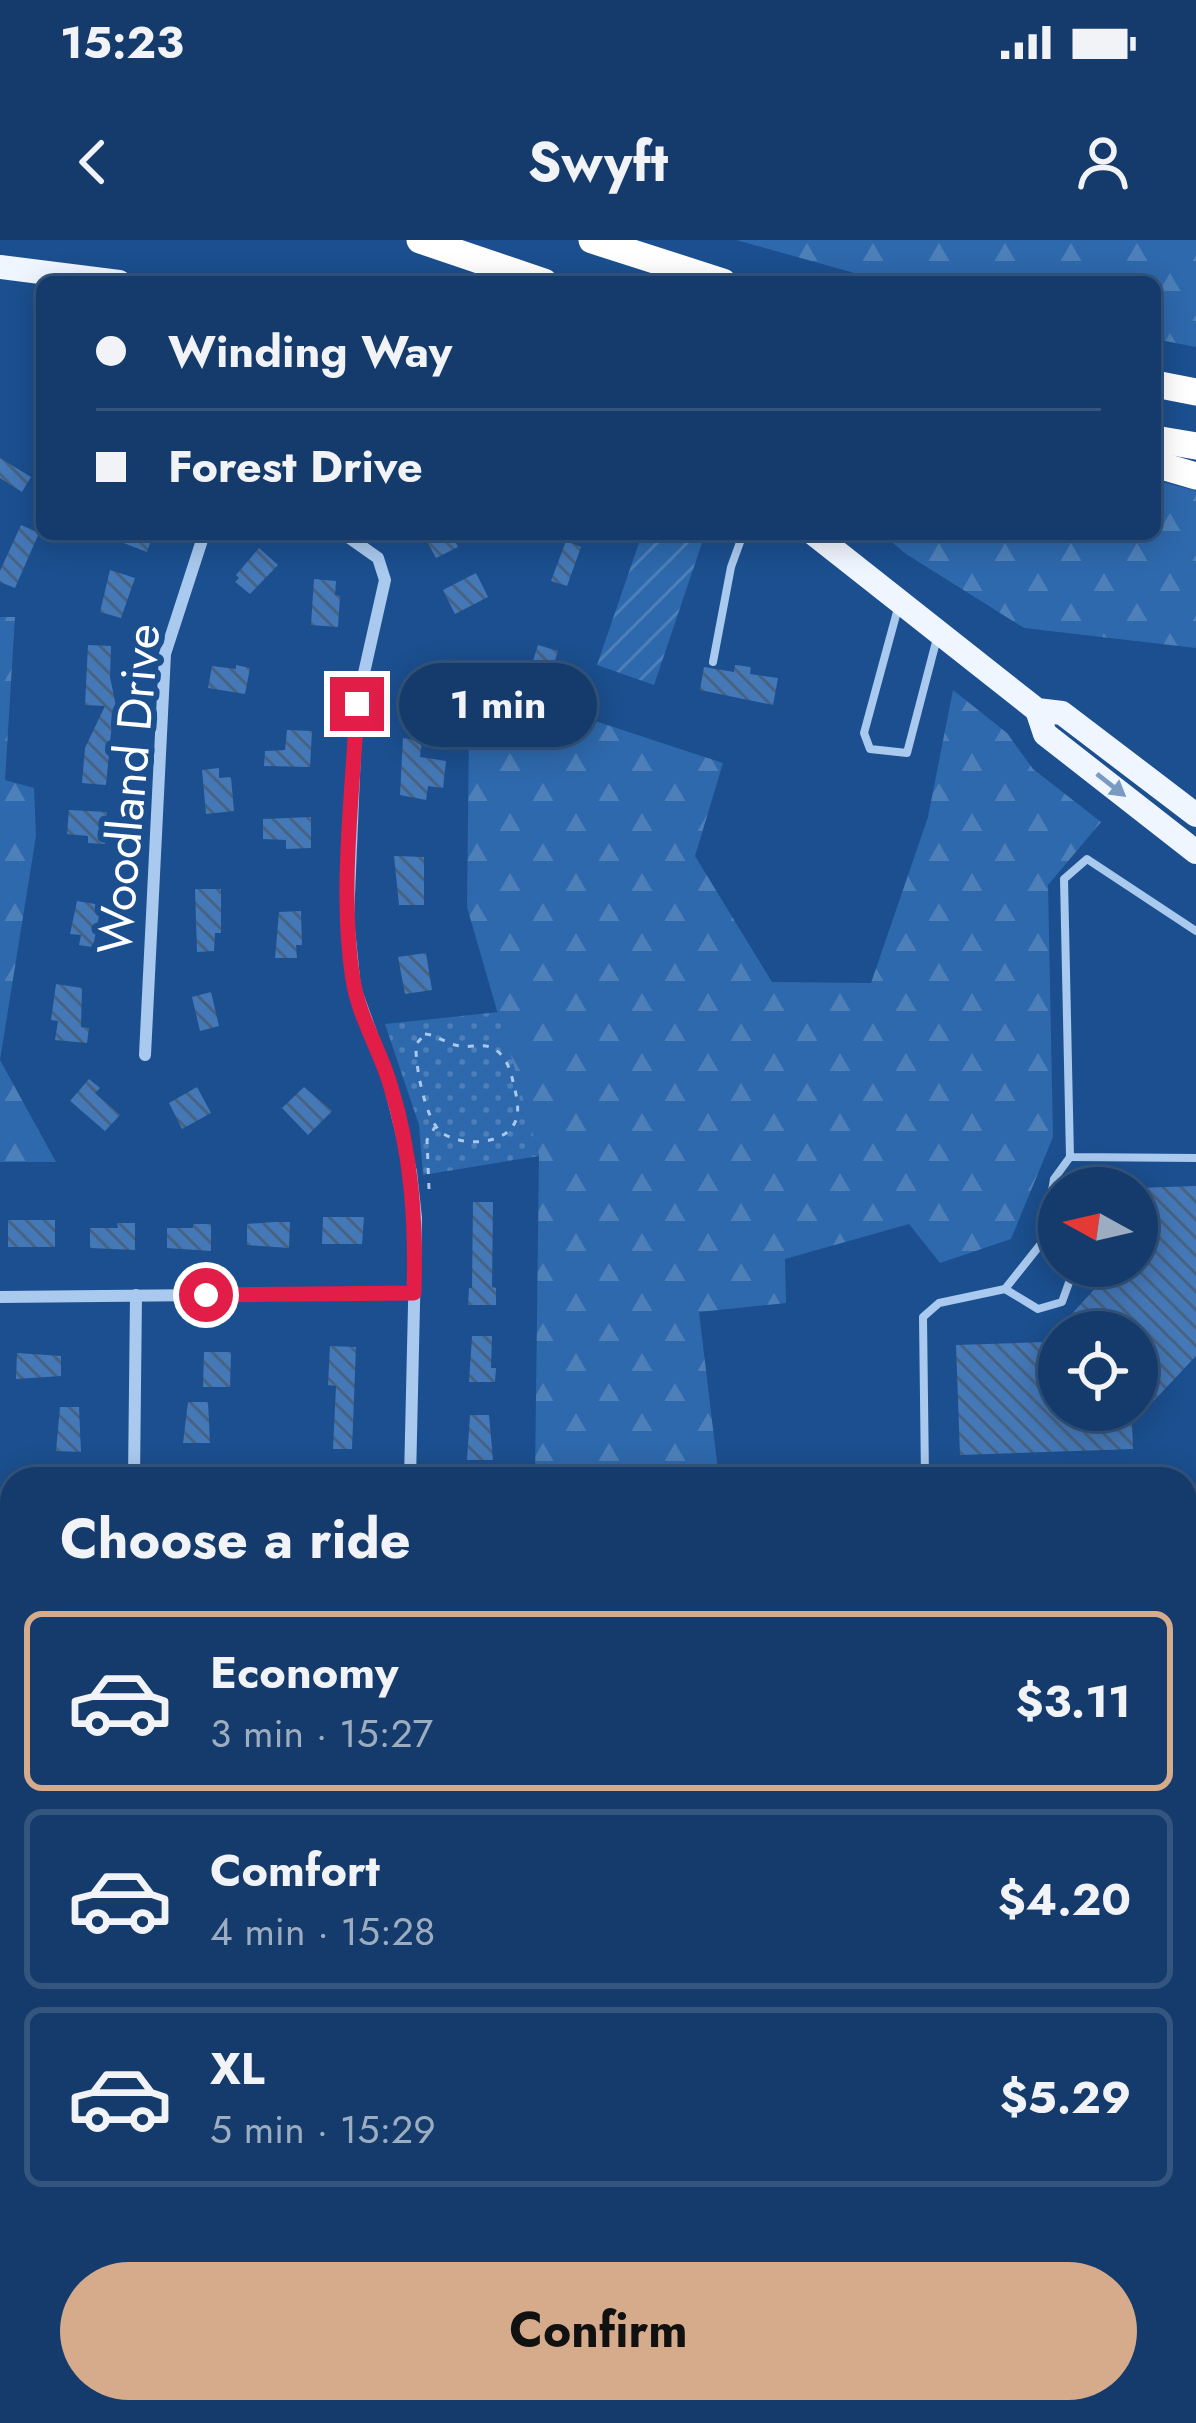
<!DOCTYPE html>
<meta charset="utf-8">
<style>
:root{--surface:#143b6b;--page:#1d4271;--text:#f1f3f6;--muted:#9dadc1;--line:#33557e;--accent:#d6ab8b}
body{margin:0;font-family:Jost,sans-serif;background:var(--page);color:var(--text);height:100vh;display:flex;flex-direction:column;font-size:45px;white-space:nowrap}
*{box-sizing:border-box;margin:0}
p{font-size:39px;color:var(--muted)}
.icon{flex:none;width:66px;height:66px;fill:none;stroke:currentColor;stroke-width:2;stroke-linecap:round;stroke-linejoin:round}
.map{position:relative;flex:1;overflow:hidden}
.sheet{position:absolute;left:0px;top:1227px;width:1197px;height:957px;display:flex;flex-direction:column;background:var(--surface);border-radius:36px 36px 0 0;box-shadow:0 6px 30px #0003,0 0 0 3px var(--line)}
.sheet>*{flex:none}
.top-card{position:absolute;left:36px;top:36px;width:1125px;height:264px;border-radius:18px;box-shadow:0 6px 30px #0003,0 0 0 3px var(--line);display:grid;align-content:center;height:264px;padding:0 60px;background:var(--surface)}
.needle{width:78px;rotate:278deg}
.buttons{position:absolute;left:1038px;top:927px;display:grid;gap:24px}
.buttons a{display:grid;place-items:center;width:120px;height:120px;border-radius:50%;background:var(--surface);box-shadow:0 6px 30px #0003,0 0 0 3px var(--line);font-size:60px}
.end{position:absolute;width:54px;height:54px;margin:-27px;border:15px solid #e11d48;background:#fff;box-shadow:0 0 0 6px #fff}
.from{border-radius:50%}
.bubble{position:absolute;height:84px;border-radius:42px;background:var(--surface);box-shadow:0 6px 30px #0003,0 0 0 3px var(--line);font-size:39px;font-weight:700;line-height:84px;text-align:center}
.top-card b{display:flex;align-items:center;gap:42px;height:114px;font-size:45px}
.top-card b+b{border-top:3px solid var(--line)}
.top-card i{width:30px;height:30px;background:var(--text)}
ul{padding:0;list-style:none}
li{display:flex;align-items:center;gap:36px;height:180px;margin:0 24px 18px;padding:0 36px;border:6px solid var(--line);border-radius:18px}
li div{flex:1}
li b{display:block;font-size:45px}
li em{font-style:normal;font-weight:700}
li.current{border-color:var(--accent)}
li>.icon{width:108px;height:108px;stroke-width:1.5}
h2{padding:0 60px;font-size:54px;line-height:144px}
.primary-button{display:flex;gap:24px;margin-top:auto;padding:24px 60px}
.primary-button a{flex:1;height:138px;border-radius:72px;background:var(--accent);color:#111;font-size:48px;font-weight:700;line-height:138px;text-align:center}
.status{display:flex;justify-content:space-between;align-items:center;height:84px;padding:0 60px;background:var(--surface);direction:ltr}
.status svg{height:33px;fill:currentColor}
header{display:flex;justify-content:space-between;align-items:center;height:156px;padding:0 60px;background:var(--surface);font-size:54px;font-weight:700}
.map>svg:first-child{display:block}
.forest{fill:url(#forest-firs)}
.park{fill:url(#park-dots)}
.garden{fill:url(#garden-furrows)}
.lines{fill:none;stroke-linecap:round;stroke-linejoin:round}
.stream{stroke:#9cc4f0;stroke-width:4.5}
.building{fill:url(#building-back-hatch);fill-rule:evenodd}
.path{stroke:#a9c9ee;stroke-width:3;stroke-dasharray:6 9;stroke-linecap:butt}
.service{stroke:#a9c9ee;stroke-width:8}
.minor{stroke:#a9c9ee;stroke-width:12}
.tertiary{stroke:#a9c9ee;stroke-width:18}
.primary{stroke:#f0f6ff;stroke-width:24}
.motorway{stroke:#fff;stroke-width:27}
.oneway{fill:#7b9ac1}
.route{stroke:#e11d48;stroke-width:15}
.labels{text-anchor:middle;stroke-width:12;stroke-linejoin:round;paint-order:stroke}
.street-label{font-size:48px;fill:#fff;stroke:#1b4f8f}
</style>
<div class="status"><b>15:23</b><svg viewBox="0 0 49 12"><path d="M0 12V9h3v3zM5 12V6h3v6zM10 12V3h3v9zM15 12V0h3v12zM26 1h20v11H26zM47 4h2v5h-2z"/></svg></div>
<header><svg class="icon" aria-label="back" viewBox="0 0 24 24"><path d="M15 5l-7 7 7 7"/></svg>Swyft<svg class="icon" aria-label="person" viewBox="0 0 24 24"><circle cx="12" cy="8" r="4"/><path d="M4 21q1-7 8-7t8 7"/></svg></header>
<div class="map">
<svg width="1196" height="2183" viewBox="0 0 1196 2183">
<defs>
<pattern id="forest-firs" width="22" height="20" patternUnits="userSpaceOnUse" patternTransform="scale(3)"><rect width="22" height="20" fill="#2e69ad"/><path d="M5 1l3.5 6h-7zM16 11l3.5 6h-7z" fill="#4d80b9"/></pattern>
<pattern id="park-dots" width="8" height="8" patternUnits="userSpaceOnUse" patternTransform="scale(3)"><rect width="8" height="8" fill="#2e69ad"/><path d="M2 2h.1M6 6h.1" fill="none" stroke="#4d80b9" stroke-width="1.8" stroke-linecap="round"/></pattern>
<pattern id="garden-furrows" width="10" height="10" patternUnits="userSpaceOnUse" patternTransform="scale(3)"><rect width="10" height="10" fill="#2e69ad"/><path d="M-1 1l2-2M0 10L10 0M9 11l2-2" fill="none" stroke="#4d80b9"/></pattern>
<pattern id="building-back-hatch" width="6" height="6" patternUnits="userSpaceOnUse" patternTransform="scale(3)"><rect width="6" height="6" fill="#4478b7"/><path d="M-1 5l2 2M0 0l6 6M5-1l2 2" fill="none" stroke="#486282"/></pattern>
</defs>
<rect width="100%" height="100%" fill="#1b4f8f"/>
<!-- forest -->
<g class="forest">
<polygon points="736,0 1196,0 1196,107 1155,99 1155,42 887,42"/>
<polygon points="1155,240 1196,251 1196,408 1024,388 906,314 882,294 1155,294"/>
<polygon points="0,377 15,377 5,540 34,548 36,596 0,820 56,922 0,922"/>
<polygon points="953,450 1007,493 1033,529 1101,582 1048,645 1053,897 1011,999 940,1023 909,984 785,1019 786,1063 699,1072 719,1239 535,1239 539,916 467,667 469,490 589,479 723,523 695,616 772,742 871,743 928,577"/>
<polygon points="1196,1794 1196,1980 1185,1975 1185,1829"/>
<polygon points="505,2172 704,2172 713,2183 500,2183"/>
<polygon points="747,2172 930,2172 924,2183 724,2183"/>
</g>
<!-- park -->
<polygon class="park" points="499,772 539,916 423,935 419,885 385,784"/>
<!-- garden -->
<polygon class="garden" points="642,294 705,294 654,445 597,425"/>
<g class="lines">
<!-- stream -->
<g class="stream">
<polyline points="0,2026 12,2035"/>
<polyline points="182,2172 193,2183"/>
</g>
</g>
<!-- building -->
<g class="building">
<polygon points="0,218 31,237 22,252 0,238"/>
<polygon points="21,285 39,293 15,348 0,342 0,331"/>
<polygon points="100,294 153,294 147,312"/>
<polygon points="423,294 451,294 458,307 436,318"/>
<polygon points="566,301 581,307 567,346 551,341"/>
<polygon points="259,308 278,325 250,354 235,342 239,338 236,335"/>
<polygon points="110,330 135,338 121,378 100,372"/>
<polygon points="476,333 488,357 455,374 443,350"/>
<polygon points="314,339 336,341 335,355 340,356 338,387 311,385"/>
<polygon points="88,405 111,406 110,437 120,485 112,483 106,545 82,543 85,508 105,466 85,465"/>
<polygon points="538,405 558,411 551,433 531,427"/>
<polygon points="236,425 250,428 245,454 208,448 212,426 236,429"/>
<polygon points="735,425 751,427 750,434 778,438 773,465 700,450 704,427 734,432"/>
<polygon points="419,435 455,445 453,470 416,465"/>
<polygon points="287,490 312,491 310,527 264,526 265,511 285,510"/>
<polygon points="403,498 422,501 420,517 446,521 443,548 428,546 426,560 400,555"/>
<polygon points="219,528 219,538 231,537 234,571 206,574 202,530"/>
<polygon points="69,570 107,572 105,604 88,603 88,596 67,594"/>
<polygon points="311,577 311,608 286,609 286,600 263,599 263,579"/>
<polygon points="394,616 424,617 424,665 399,665"/>
<polygon points="195,649 221,649 221,693 215,693 214,711 197,712"/>
<polygon points="77,661 101,665 93,707 79,705 81,695 70,694"/>
<polygon points="301,671 302,705 296,705 297,718 275,718 279,672"/>
<polygon points="426,713 432,750 405,754 398,717"/>
<polygon points="56,744 82,748 81,787 89,788 87,803 55,800 58,781 51,780"/>
<polygon points="211,752 219,786 200,791 192,757"/>
<polygon points="89,839 100,848 95,853 120,875 105,891 70,861"/>
<polygon points="197,847 211,873 182,889 169,863"/>
<polygon points="304,847 332,871 308,895 282,868"/>
<path d="M1196 946V1116L1132 1184 1133 1209 960 1215 956 1105 1046 1102 1100 1043 1099 1026H1137V948ZM1059 1092H1137V1170H1059Z"/>
<polygon points="473,962 493,962 492,1047 496,1048 496,1065 468,1065 469,1048 472,1048"/>
<polygon points="323,977 364,977 362,1004 322,1004"/>
<rect x="8" y="980" width="47" height="27"/>
<polygon points="274,982 290,982 289,1008 247,1005 247,984"/>
<polygon points="117,983 135,983 135,1010 90,1008 90,988 118,988"/>
<polygon points="193,984 211,984 211,1011 167,1008 167,988 193,988"/>
<polygon points="472,1096 492,1096 491,1128 496,1128 495,1142 469,1142"/>
<polygon points="330,1106 356,1107 352,1209 333,1209 336,1146 328,1145"/>
<polygon points="204,1112 231,1112 230,1147 203,1147"/>
<polygon points="17,1113 61,1116 61,1136 16,1139"/>
<polygon points="188,1162 208,1162 210,1203 183,1203"/>
<polygon points="60,1167 79,1167 81,1212 56,1211"/>
<polygon points="470,1175 489,1175 493,1220 467,1220"/>
</g>
<g class="lines">
<!-- path -->
<g class="path">
<path d="M425 794C438 795 446 804 460 806 472 808 485 802 496 810 506 817 511 831 513 842 516 853 520 869 516 880 507 906 460 907 441 892 425 879 415 825 416 804Z"/>
<polyline points="429,949 427,900 435,887"/>
<polyline points="1185,1968 1187,1973"/>
</g>
<!-- service -->
<g class="service">
<polyline points="898,368 864,493 870,509 907,513 937,398"/>
<polyline points="713,422 731,327 743,294"/>
<polyline points="1196,691 1087,619 1064,639 1070,917 1196,918"/>
<polyline points="1044,1000 1059,1014"/>
<polyline points="1005,1049 1038,1069 1062,1062 1071,1037 1065,1026"/>
<polyline points="925,1239 923,1077 939,1063 1005,1049 1044,1000 1054,939 1070,917"/>
<polyline points="1185,1263 1196,1267"/>
<polyline points="1185,1589 1196,1591"/>
<polyline points="1185,2056 1196,2072"/>
<polyline points="973,2183 978,2172"/>
</g>
<!-- minor -->
<g class="minor">
<polyline points="344,294 378,318 385,340 357,464 348,679 355,748 389,842 411,932 416,978 410,1239"/>
<polyline points="145,815 165,414 204,294"/>
<polyline points="0,1057 414,1053"/>
<polyline points="134,1239 136,1055"/>
<polyline points="0,1751 12,1751"/>
<polyline points="364,2183 369,2172"/>
</g>
<!-- tertiary -->
<g class="tertiary">
<polyline points="1185,1342 1196,1318"/>
<polyline points="1185,1900 1196,1926"/>
</g>
<!-- primary -->
<g class="primary">
<polyline points="0,27 119,42"/>
<polyline points="814,294 1037,470 1062,473 1196,575"/>
<polyline points="1037,470 1045,494 1196,612"/>
</g>
<!-- motorway -->
<g class="motorway">
<polyline points="420,0 544,42"/>
<polyline points="592,0 723,42"/>
<polyline points="1155,144 1196,152"/>
<polyline points="1155,199 1196,206"/>
<polyline points="1155,224 1196,236"/>
</g>
</g>
<!-- one-way arrows -->
<defs><path id="oneway-solid" d="M-6-.8H1V-3.2L6.5 0L1 3.2V.8H-6Z" transform="scale(3)"/></defs>
<use class="oneway" href="#oneway-solid" transform="translate(1111 545) rotate(38)"/>
<g class="lines">
<!-- route -->
<path class="route" d="M206 1055 414 1053C416 981 412 914 390 844 379 808 359 777 353 740 339 653 353 552 357 464"/>
</g>
<g class="labels">
<!-- street labels -->
<g class="street-label">
<text transform="translate(128 549) rotate(-85)" y="17">Woodland Drive</text>
</g>
</g>
</svg>
<div class="buttons">
<a><svg class="needle" viewBox="-14 -14 28 28"><path d="M0-13l5 13h-10z" fill="#e53935"/><path d="M0 13l5-13h-10z" fill="#9dadc1"/></svg></a>
<a><svg class="icon" aria-label="locate" viewBox="0 0 24 24"><circle cx="12" cy="12" r="6"/><path d="M12 2v4M12 18v4M2 12h4M18 12h4"/></svg></a>
</div>
<i class="end from" style="left:206px;top:1055px"></i>
<i class="end" style="left:357px;top:464px"></i>
<div class="bubble" style="left:399px;top:423px;width:198px">1 min</div>
<div class="top-card">
<b><i class="from"></i>Winding Way</b>
<b><i></i>Forest Drive</b>
</div>
<section class="sheet">
<h2>Choose a ride</h2>
<ul>
<li class="current"><svg class="icon" aria-label="car" viewBox="0 0 24 24"><path d="M5 17H2v-5l4-1 3-4h7l3 4 3 1v5h-3M9 17h6M6 11h13"/><circle cx="7" cy="17" r="2"/><circle cx="17" cy="17" r="2"/></svg><div><b>Economy</b><p>3 min · 15:27</p></div><em>$3.11</em></li>
<li><svg class="icon" aria-label="car" viewBox="0 0 24 24"><path d="M5 17H2v-5l4-1 3-4h7l3 4 3 1v5h-3M9 17h6M6 11h13"/><circle cx="7" cy="17" r="2"/><circle cx="17" cy="17" r="2"/></svg><div><b>Comfort</b><p>4 min · 15:28</p></div><em>$4.20</em></li>
<li><svg class="icon" aria-label="car" viewBox="0 0 24 24"><path d="M5 17H2v-5l4-1 3-4h7l3 4 3 1v5h-3M9 17h6M6 11h13"/><circle cx="7" cy="17" r="2"/><circle cx="17" cy="17" r="2"/></svg><div><b>XL</b><p>5 min · 15:29</p></div><em>$5.29</em></li>
</ul>
<div class="primary-button"><a>Confirm</a></div>
</section>
</div>
